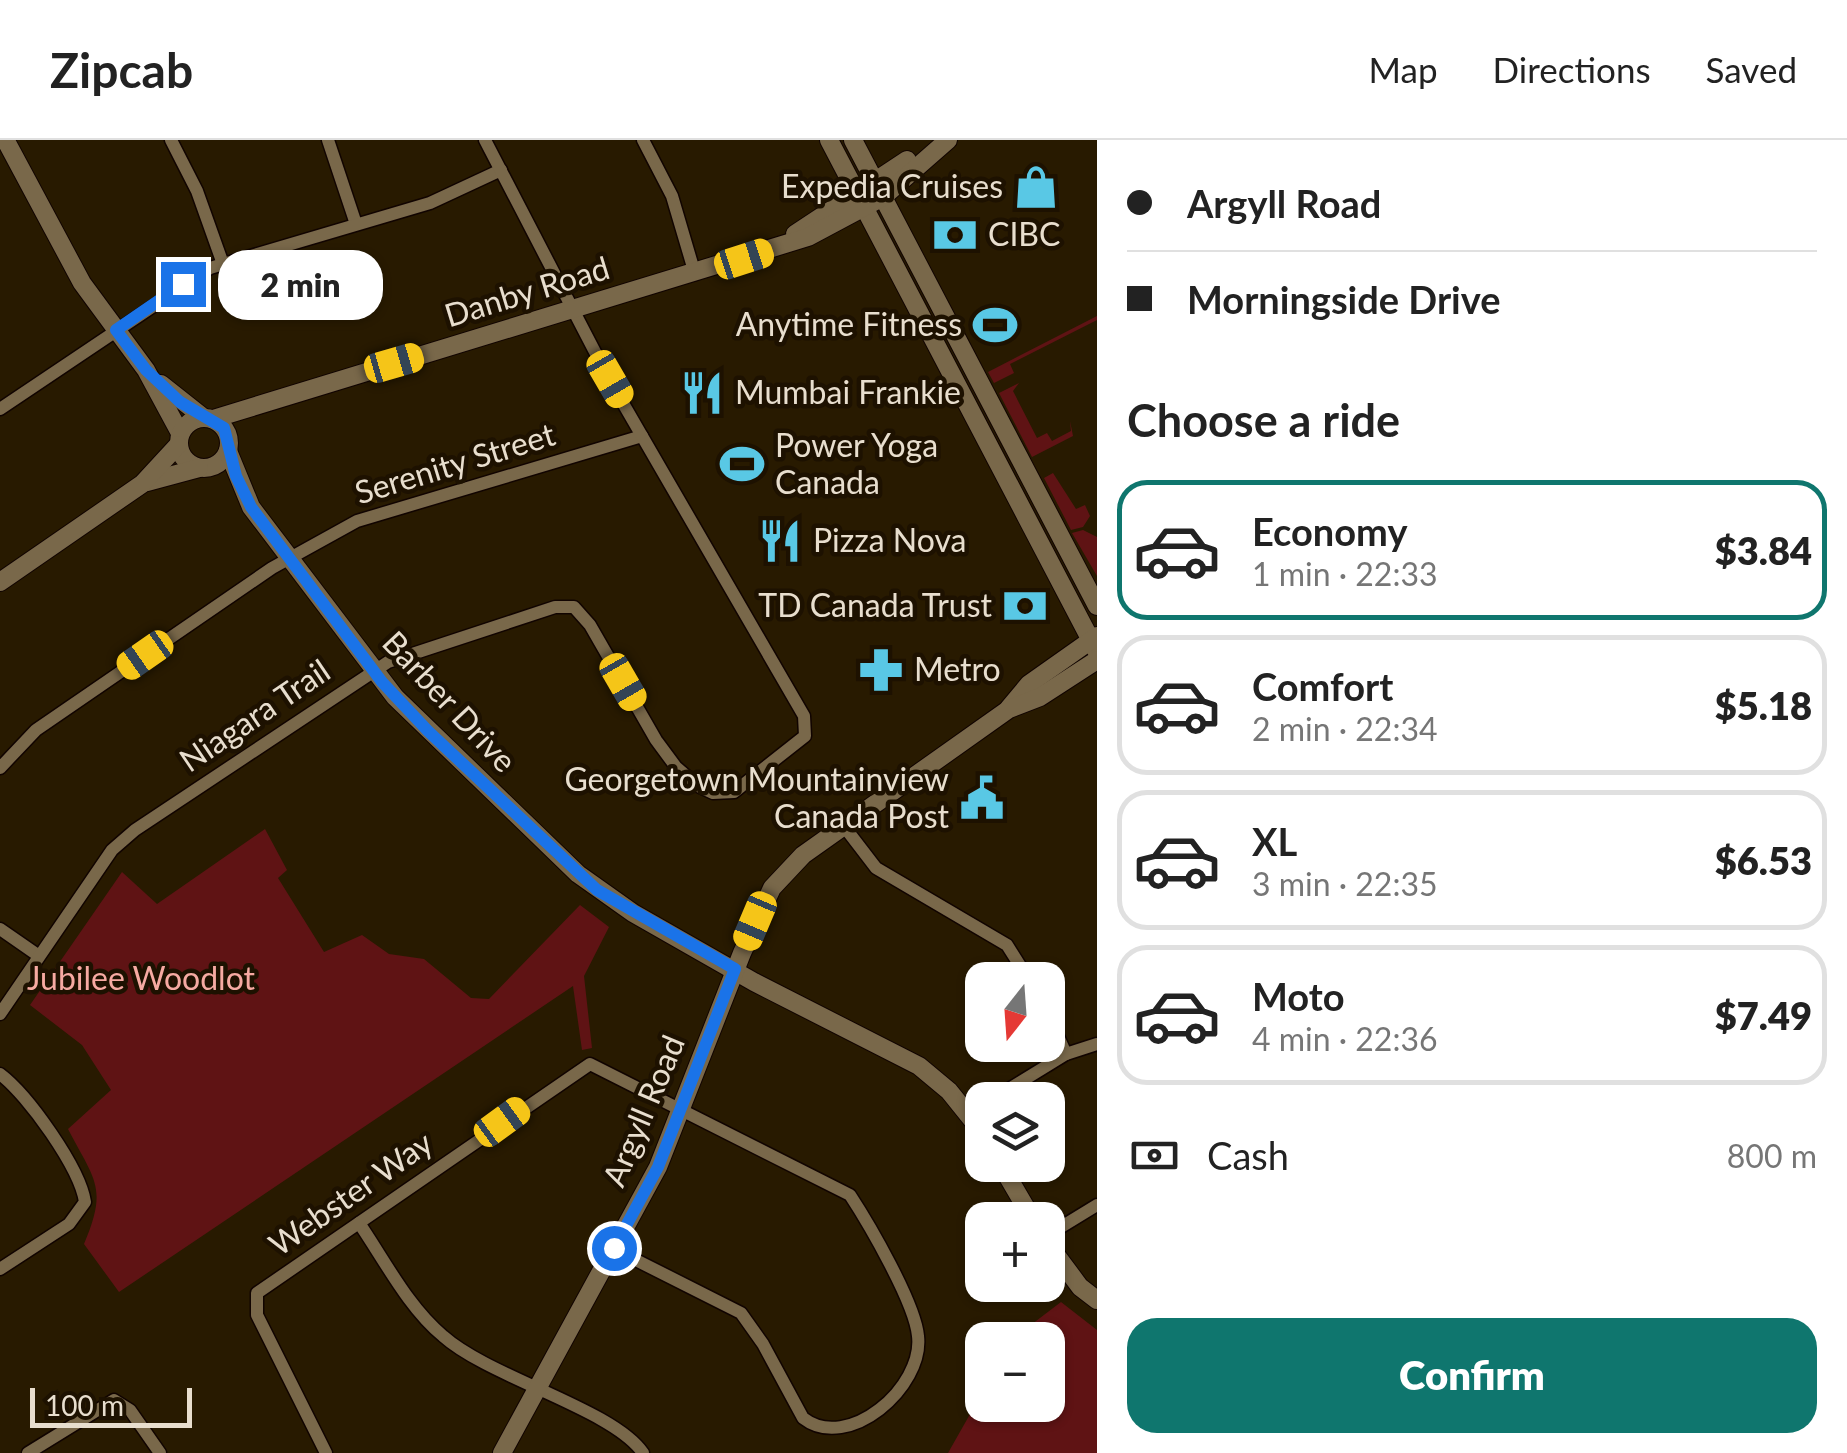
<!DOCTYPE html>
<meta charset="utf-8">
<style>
:root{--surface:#fff;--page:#f6f6f6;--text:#222;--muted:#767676;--line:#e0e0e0;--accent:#0f766e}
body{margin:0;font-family:Lato,sans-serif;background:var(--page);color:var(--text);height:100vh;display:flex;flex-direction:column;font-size:38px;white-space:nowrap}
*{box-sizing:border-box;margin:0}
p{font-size:32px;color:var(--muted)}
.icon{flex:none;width:55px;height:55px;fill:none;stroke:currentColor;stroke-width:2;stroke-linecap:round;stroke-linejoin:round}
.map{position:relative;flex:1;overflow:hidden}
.sheet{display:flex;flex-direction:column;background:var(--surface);width:750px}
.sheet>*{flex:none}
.banner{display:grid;align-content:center;height:220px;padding:0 30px;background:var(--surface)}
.needle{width:65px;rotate:197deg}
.tools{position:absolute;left:965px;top:822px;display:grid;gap:20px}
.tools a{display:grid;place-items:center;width:100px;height:100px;border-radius:20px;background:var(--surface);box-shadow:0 2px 8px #0004;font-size:50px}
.scale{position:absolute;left:30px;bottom:25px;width:162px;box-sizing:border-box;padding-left:10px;border:5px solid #e8dece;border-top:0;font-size:28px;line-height:35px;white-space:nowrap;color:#e8dece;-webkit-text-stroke:8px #1d1100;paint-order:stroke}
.end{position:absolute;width:45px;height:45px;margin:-22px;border:12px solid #1a73e8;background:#fff;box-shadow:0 0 0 5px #fff}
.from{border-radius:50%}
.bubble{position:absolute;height:70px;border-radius:30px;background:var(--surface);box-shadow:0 2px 8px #0004;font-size:32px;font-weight:800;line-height:70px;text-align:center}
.car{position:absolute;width:30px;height:60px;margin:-30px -15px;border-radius:12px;box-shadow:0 0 8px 2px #0007;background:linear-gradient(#f5c518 24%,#345 0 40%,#f5c518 0 76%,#345 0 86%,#f5c518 0)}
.banner b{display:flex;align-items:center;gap:35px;height:95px;font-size:38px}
.banner b+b{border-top:2px solid var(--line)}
.banner i{width:25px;height:25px;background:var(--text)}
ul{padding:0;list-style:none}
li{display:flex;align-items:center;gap:30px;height:140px;margin:0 20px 15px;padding:0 10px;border:5px solid var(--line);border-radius:30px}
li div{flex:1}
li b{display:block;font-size:38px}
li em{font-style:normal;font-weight:800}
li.current{border-color:var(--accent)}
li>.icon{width:90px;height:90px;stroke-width:1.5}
h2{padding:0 30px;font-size:45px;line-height:120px}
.pay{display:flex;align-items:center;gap:25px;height:110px;padding:0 30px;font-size:38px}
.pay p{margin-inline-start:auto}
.button{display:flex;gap:20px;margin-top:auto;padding:20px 30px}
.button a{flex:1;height:115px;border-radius:30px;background:var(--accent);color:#fff;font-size:40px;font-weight:800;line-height:115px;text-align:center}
header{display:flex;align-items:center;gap:60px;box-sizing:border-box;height:140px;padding:0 50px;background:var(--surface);border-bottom:2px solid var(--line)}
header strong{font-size:48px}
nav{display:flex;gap:55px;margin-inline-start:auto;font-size:35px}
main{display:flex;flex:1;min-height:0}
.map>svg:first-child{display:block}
.green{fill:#5f1314}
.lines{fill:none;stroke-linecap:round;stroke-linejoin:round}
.street-casing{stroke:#110400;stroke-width:15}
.secondary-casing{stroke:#110400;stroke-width:20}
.street{stroke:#79684a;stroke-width:12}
.secondary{stroke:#79684a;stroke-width:18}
.route{stroke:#1a73e8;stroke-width:12}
.labels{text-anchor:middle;stroke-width:9;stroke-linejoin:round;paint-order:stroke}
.poi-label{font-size:32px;fill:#e8dece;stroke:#1d1100;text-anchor:start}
.street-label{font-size:32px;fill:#e8dece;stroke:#1d1100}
.park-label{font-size:32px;fill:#f6aaa2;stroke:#1d1100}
</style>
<header>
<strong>Zipcab</strong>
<nav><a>Map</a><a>Directions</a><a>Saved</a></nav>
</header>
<main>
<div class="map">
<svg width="1097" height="1313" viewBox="0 0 1097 1313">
<rect width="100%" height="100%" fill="#281a00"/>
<!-- green -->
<g class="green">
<polygon points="1097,176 1097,180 1010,224 1014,233 994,243 988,232"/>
<polygon points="1019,243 1013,251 1037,298 1047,293 1052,301 1071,291 1070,281 1073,296 1032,317 999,253"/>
<polygon points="1053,333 1076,369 1085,365 1090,376 1083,387 1071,390 1044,338"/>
<polygon points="1083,390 1097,397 1097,436 1072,393"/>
<path d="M265 689 287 730 278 738 324 812 362 795 389 814 424 819 471 858 489 859 580 765 609 787 584 836 592 908 582 910 573 846 119 1152 84 1104C108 1047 95 1041 68 989L111 950 82 905 30 865 122 732 157 764Z"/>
<polygon points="1061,1162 1097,1190 1097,1313 948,1313 982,1253 982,1265 1048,1265 1048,1200 1011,1200"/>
</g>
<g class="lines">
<!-- street casing -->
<g class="street-casing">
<g id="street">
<polyline points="171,0 197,51 223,124"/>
<polyline points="328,0 356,84"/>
<polyline points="643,0 672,56 695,134"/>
<polyline points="0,269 210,128 430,63 501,30"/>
<polyline points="0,628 36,590 272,428 357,381 642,296"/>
<polyline points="843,685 876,728 1007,805 1029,840"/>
<polyline points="0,789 39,816"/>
<polyline points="0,874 112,710 135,690 388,522 555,467 574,467 590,485 656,600 676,627 698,646 713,653 734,652 805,596 804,576 609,239 485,0"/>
<polyline points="1048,874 1066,914"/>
<path d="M0 934C28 955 80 1028 85 1062L69 1084 0 1129"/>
<polyline points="991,960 1066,914 1097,904"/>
<path d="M359 1083C385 1121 408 1167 443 1196 490 1238 613 1269 643 1313"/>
<polyline points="1048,1095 1097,1065"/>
<polyline points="28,1313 114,1260 130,1270 160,1313"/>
<path d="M326 1313 257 1175V1153L590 924 850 1055C869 1084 915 1163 918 1196 924 1247 848 1313 803 1278L763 1204 741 1173 614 1109"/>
</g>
</g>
<!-- secondary casing -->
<g class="secondary-casing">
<g id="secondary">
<polyline points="829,0 1097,512"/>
<polyline points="853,0 1097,466"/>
<polyline points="6,1 82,143 146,230 180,293"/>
<polyline points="795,94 907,20"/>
<polyline points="161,244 204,278"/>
<circle cx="204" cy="303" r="25"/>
<polyline points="213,279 808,97 883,57 948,0"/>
<polyline points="228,311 251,367 395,557 578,734 633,773 754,842 919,926 949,951 982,992"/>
<polyline points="147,342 199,328"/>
<polyline points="0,442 142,344 178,305"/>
<polyline points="1009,568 1029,544 1097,496"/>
<polyline points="1001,1025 1033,1080"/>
<polyline points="1048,1104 1080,1147 1097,1160"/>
<polyline points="502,1313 658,1027 742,813 772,748 803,715 1009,569 1040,557 1097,520"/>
</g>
</g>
<!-- street -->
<use href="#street" class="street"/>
<!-- secondary -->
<use href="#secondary" class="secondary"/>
</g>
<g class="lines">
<!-- route -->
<polyline class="route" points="183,144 116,190 146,230 180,262 224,288 236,336 251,367 382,542 428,591 597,750 735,829 658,1027 614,1108"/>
</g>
<!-- icons -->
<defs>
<g id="shop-bare" transform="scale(3.45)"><path d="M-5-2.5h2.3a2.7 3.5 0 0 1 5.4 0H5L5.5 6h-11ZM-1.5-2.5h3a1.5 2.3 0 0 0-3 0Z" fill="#59c8e5" stroke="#1d1100" stroke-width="2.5" paint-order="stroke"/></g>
<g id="bank-bare" transform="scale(3.45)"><path d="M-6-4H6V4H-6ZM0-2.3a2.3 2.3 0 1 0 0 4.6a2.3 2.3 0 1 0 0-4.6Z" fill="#59c8e5" stroke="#1d1100" stroke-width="2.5" paint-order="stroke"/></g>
<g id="stadium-bare" transform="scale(3.45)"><path d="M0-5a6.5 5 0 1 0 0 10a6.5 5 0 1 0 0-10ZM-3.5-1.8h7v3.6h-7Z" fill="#59c8e5" stroke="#1d1100" stroke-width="2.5" paint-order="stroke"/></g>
<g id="restaurant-bare" transform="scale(3.45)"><path d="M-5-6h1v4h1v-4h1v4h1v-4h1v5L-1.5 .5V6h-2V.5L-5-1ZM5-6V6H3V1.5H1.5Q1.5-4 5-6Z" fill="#59c8e5" stroke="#1d1100" stroke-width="2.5" paint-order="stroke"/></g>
<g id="pharmacy-bare" transform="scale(3.45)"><path d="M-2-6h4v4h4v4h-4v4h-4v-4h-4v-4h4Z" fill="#59c8e5" stroke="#1d1100" stroke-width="2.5" paint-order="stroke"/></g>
<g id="civic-bare" transform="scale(3.45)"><path d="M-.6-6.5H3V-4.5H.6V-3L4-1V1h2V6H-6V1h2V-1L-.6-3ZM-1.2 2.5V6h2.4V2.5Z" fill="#59c8e5" stroke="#1d1100" stroke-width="2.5" paint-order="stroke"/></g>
</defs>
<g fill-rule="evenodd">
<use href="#shop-bare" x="1036" y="47"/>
<use href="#bank-bare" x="955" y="95"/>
<use href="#stadium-bare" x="995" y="185"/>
<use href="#restaurant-bare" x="702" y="253"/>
<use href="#stadium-bare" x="742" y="324"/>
<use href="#restaurant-bare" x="780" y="401"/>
<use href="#bank-bare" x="1025" y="466"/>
<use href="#pharmacy-bare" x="881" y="530"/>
<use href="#civic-bare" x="982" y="658"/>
</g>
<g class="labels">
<!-- poi labels -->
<g class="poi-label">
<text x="1003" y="58" text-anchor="end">Expedia Cruises</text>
<text x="988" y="106">CIBC</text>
<text x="962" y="196" text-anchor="end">Anytime Fitness</text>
<text x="735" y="264">Mumbai Frankie</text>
<text x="775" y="317">Power Yoga<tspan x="775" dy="37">Canada</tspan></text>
<text x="813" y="412">Pizza Nova</text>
<text x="992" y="477" text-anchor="end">TD Canada Trust</text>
<text x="914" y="541">Metro</text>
<text x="949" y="651" text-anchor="end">Georgetown Mountainview<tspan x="949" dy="37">Canada Post</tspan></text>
</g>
<!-- street labels -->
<g class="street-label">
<text transform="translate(527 152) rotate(-17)" y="11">Danby Road</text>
<text transform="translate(455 324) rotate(-17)" y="11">Serenity Street</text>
<text transform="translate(449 562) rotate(47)" y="11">Barber Drive</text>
<text transform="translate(255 576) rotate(-34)" y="11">Niagara Trail</text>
<text transform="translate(644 971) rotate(-67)" y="11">Argyll Road</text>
<text transform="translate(351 1054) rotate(-35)" y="11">Webster Way</text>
</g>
<!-- park labels -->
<g class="park-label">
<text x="141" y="850">Jubilee Woodlot</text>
</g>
</g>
</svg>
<div class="tools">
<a><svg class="needle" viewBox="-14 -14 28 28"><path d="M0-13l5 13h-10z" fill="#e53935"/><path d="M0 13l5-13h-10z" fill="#767676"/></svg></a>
<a><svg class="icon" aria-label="layers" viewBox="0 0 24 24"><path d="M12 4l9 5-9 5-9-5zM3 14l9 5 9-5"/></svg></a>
<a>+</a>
<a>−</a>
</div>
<div class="scale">100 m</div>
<i class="end from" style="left:614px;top:1108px"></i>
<i class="end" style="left:183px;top:144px"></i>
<div class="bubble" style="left:218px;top:110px;width:165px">2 min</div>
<i class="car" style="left:744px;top:119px;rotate:72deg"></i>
<i class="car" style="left:394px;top:223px;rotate:74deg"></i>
<i class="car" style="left:610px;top:239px;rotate:150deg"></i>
<i class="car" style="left:145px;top:515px;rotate:235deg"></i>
<i class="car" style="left:623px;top:542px;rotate:150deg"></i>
<i class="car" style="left:755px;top:781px;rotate:203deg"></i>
<i class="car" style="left:502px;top:982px;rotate:54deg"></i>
</div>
<section class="sheet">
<div class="banner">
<b><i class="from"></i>Argyll Road</b>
<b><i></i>Morningside Drive</b>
</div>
<h2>Choose a ride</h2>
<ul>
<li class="current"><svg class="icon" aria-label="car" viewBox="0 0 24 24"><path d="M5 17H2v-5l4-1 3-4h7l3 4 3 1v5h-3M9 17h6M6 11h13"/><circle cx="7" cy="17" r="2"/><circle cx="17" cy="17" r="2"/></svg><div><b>Economy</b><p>1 min · 22:33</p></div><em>$3.84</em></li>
<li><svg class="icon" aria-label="car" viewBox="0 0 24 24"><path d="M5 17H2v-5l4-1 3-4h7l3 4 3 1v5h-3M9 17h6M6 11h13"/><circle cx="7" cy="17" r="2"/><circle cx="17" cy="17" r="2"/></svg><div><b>Comfort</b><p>2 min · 22:34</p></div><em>$5.18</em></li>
<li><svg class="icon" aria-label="car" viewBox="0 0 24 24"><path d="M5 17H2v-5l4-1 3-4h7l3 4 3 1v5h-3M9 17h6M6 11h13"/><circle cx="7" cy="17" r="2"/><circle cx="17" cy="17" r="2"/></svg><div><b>XL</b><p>3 min · 22:35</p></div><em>$6.53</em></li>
<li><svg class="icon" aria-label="car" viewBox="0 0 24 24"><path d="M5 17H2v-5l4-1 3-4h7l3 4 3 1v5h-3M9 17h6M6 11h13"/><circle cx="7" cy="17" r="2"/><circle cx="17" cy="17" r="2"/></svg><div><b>Moto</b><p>4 min · 22:36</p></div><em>$7.49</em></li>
</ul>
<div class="pay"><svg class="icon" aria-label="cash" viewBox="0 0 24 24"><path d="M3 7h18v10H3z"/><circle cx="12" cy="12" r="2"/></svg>Cash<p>800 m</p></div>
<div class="button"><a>Confirm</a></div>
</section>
</main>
